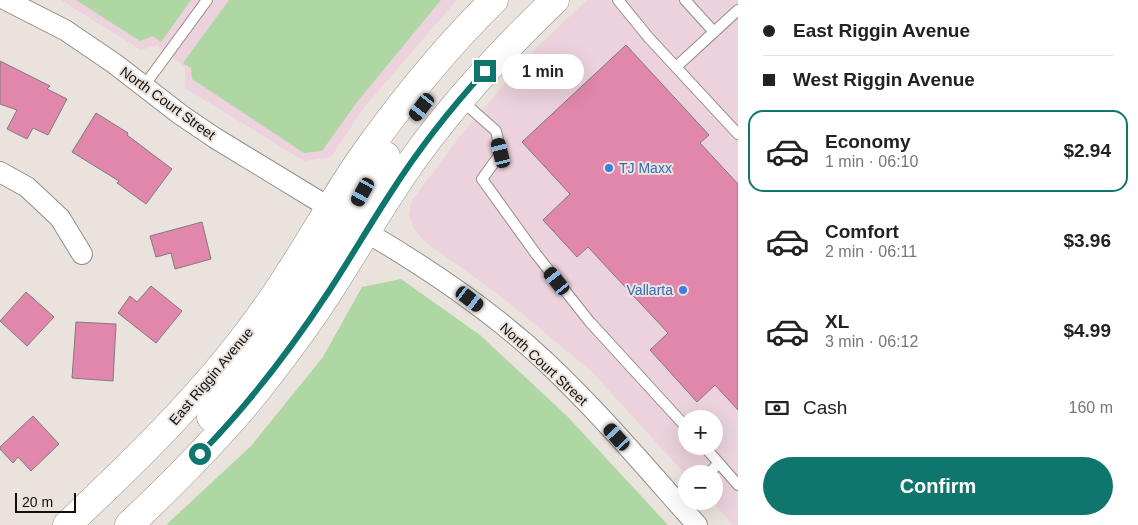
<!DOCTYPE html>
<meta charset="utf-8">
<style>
:root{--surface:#fff;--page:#f6f6f6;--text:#222;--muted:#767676;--line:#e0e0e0;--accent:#0f766e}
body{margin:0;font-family:Arial,sans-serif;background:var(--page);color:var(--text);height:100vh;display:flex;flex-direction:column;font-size:19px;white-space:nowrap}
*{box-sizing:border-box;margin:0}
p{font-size:16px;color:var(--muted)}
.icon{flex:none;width:28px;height:28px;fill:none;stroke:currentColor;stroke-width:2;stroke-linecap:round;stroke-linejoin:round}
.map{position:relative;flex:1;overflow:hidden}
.details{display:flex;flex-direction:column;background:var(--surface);width:400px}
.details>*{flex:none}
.guide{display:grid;align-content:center;height:110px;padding:0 25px;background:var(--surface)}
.fabs{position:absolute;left:678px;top:410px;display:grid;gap:10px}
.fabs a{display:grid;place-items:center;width:45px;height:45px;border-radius:50%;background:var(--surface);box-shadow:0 5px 20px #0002;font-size:25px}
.scale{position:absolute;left:15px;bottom:12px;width:61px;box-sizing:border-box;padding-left:5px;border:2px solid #110e0c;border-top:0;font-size:14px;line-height:18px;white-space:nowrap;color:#110e0c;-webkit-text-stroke:4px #eae2dc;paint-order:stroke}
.end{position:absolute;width:22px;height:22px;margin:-11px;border:6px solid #0f766e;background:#fff;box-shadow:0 0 0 2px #fff}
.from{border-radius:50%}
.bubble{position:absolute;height:35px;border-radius:18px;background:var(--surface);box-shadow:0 5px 20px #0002;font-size:16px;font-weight:800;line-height:35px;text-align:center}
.car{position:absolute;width:15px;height:30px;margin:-15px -8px;border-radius:6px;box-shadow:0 0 4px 1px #0007;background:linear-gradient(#222 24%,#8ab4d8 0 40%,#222 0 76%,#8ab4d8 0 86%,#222 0)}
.guide b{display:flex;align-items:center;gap:18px;height:48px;font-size:19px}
.guide b+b{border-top:1px solid var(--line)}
.guide i{width:12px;height:12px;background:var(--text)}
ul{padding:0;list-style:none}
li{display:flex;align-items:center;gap:15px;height:82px;margin:0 10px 8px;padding:0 15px;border:2px solid transparent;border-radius:15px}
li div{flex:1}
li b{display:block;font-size:19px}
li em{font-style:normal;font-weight:800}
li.active{border-color:var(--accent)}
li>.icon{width:45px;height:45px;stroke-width:1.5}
.pay{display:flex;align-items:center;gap:12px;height:55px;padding:0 25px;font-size:19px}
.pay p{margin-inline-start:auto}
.action{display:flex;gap:10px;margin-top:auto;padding:10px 25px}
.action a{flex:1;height:58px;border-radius:30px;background:var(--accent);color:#fff;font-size:20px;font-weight:800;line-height:58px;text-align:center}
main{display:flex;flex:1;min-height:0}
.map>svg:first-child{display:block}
.commercial{fill:#ebd2dc;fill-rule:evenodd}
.green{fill:#afd7a3}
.building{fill:#e087ab;stroke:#837a7d}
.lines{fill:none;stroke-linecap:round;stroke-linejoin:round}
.service-casing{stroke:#948d87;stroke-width:12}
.minor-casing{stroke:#948d87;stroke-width:22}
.secondary-casing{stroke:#948d87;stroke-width:29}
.service{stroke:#fff;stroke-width:10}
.minor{stroke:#fff;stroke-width:20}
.secondary{stroke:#fff;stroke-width:28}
.route{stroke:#0f766e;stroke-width:6}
.shop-dot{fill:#3f7fe0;stroke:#eae2dc;stroke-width:2}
.labels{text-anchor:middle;stroke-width:4;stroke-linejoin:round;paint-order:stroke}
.street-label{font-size:14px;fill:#110e0c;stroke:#eae2dc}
.shop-label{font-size:14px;fill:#366cbe;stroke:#eae2dc;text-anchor:start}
</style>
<main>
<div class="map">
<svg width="738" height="525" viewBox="0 0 738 525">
<rect width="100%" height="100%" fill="#eae2dc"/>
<!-- commercial -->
<g class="commercial">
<polygon points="61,0 457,0 365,106 331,157 304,161 185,88 185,67 157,45 141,50"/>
<path d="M587 0H738V525H733L711 501H714V474L686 475 591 371 502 297 424 241 413 227 409 215 411 202 460 136 534 50ZM686 419H714V446H686Z"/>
</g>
<!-- green -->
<g class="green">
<polygon points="76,0 191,0 161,42 153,36 140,41"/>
<polygon points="229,0 441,0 357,102 322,151 304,153 192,79 191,68 183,63"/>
<polygon points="401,279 480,335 568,417 668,525 166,525 251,446 323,357 362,287"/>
</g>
<!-- building -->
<g class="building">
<polygon points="626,45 709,135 700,143 738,184 738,410 715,385 697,402 650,350 668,333 588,247 577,257 543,220 570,194 522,142"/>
<polygon points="0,61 50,86 47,89 67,99 48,135 33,128 27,139 7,129 17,110 0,104"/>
<polygon points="96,113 128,133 127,135 172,169 146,204 117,183 119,181 72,152"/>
<polygon points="202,222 211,259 175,269 171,253 156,257 150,236"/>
<polygon points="151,286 182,311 156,343 118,313 130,296 137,302"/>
<polygon points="26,292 54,317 27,346 0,321"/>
<polygon points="76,322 116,324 113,381 72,378"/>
<polygon points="33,416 59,444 31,471 18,457 13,463 0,449 0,447"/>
</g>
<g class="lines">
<!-- service casing -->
<g class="service-casing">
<g id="service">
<polyline points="618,0 649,38 738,134"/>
<polyline points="685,0 714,32"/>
<polyline points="676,67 738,10"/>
<polyline points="144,86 207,0"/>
<polyline points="460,99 496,131 501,153 482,179 536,254 589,321 686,427"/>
<polyline points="704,446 738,485"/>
<polyline points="708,474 719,463"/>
<polyline points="677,502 686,493"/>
</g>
</g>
<!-- minor casing -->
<g class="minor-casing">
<g id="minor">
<polyline points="6,0 65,30 115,64 181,115 215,138 330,208"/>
<polyline points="0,172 27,187 60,218 82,254"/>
<path d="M366 232C431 270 493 312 547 363 600 413 649 471 697 525"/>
</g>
</g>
<!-- secondary casing -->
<g class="secondary-casing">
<g id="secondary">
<polyline points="366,232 356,221 355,207 371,178 386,156"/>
<polyline points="211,417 262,353 293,309 340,236 339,221 330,208"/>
<path d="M67 525C137 459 205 393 261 315 297 266 325 212 359 162 399 105 444 49 494 0"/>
<path d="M129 525C161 495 192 464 222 431 252 399 278 364 304 328 344 273 375 212 415 157 456 100 504 49 555 0"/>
</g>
</g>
<!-- service -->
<use href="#service" class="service"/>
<!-- minor -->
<use href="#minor" class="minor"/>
<!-- secondary -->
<use href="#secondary" class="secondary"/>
</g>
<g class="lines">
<!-- route -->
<path class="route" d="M200 454C249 404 291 349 329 291 350 259 369 226 390 194 418 150 450 109 485 71"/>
</g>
<!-- markers -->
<g class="shop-dot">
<circle cx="609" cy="168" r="5"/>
<circle cx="683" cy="290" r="5"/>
</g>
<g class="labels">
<!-- street labels -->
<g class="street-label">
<text transform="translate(168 103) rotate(36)" y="5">North Court Street</text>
<text transform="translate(544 364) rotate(43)" y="5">North Court Street</text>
<text transform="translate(211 376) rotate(-50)" y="5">East Riggin Avenue</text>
</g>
<!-- shop labels -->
<g class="shop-label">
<text x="619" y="173">TJ Maxx</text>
<text x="673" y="295" text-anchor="end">Vallarta</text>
</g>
</g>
</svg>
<div class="fabs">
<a>+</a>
<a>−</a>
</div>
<div class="scale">20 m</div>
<i class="end from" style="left:200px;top:454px"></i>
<i class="end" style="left:485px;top:71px"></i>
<div class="bubble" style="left:502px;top:54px;width:82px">1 min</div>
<i class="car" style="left:422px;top:107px;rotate:217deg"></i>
<i class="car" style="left:501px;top:153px;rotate:346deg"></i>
<i class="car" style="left:363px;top:192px;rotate:209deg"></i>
<i class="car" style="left:557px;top:281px;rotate:321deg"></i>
<i class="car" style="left:470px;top:299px;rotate:128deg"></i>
<i class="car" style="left:617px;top:437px;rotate:318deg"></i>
</div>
<section class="details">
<div class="guide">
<b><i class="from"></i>East Riggin Avenue</b>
<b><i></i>West Riggin Avenue</b>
</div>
<ul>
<li class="active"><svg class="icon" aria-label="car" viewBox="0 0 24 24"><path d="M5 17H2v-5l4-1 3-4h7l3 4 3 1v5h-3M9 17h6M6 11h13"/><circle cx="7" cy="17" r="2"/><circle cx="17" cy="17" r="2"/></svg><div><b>Economy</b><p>1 min · 06:10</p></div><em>$2.94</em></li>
<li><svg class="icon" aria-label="car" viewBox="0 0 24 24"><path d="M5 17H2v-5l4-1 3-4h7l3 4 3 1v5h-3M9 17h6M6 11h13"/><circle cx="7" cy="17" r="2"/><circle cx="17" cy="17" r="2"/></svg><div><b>Comfort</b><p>2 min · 06:11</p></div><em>$3.96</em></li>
<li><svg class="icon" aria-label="car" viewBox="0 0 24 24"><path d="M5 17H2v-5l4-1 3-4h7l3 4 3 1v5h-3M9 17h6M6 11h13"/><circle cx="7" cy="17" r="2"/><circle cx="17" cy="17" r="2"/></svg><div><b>XL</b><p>3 min · 06:12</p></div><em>$4.99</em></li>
</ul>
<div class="pay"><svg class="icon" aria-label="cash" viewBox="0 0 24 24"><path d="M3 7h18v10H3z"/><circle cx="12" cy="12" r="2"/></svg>Cash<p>160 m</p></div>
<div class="action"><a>Confirm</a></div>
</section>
</main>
